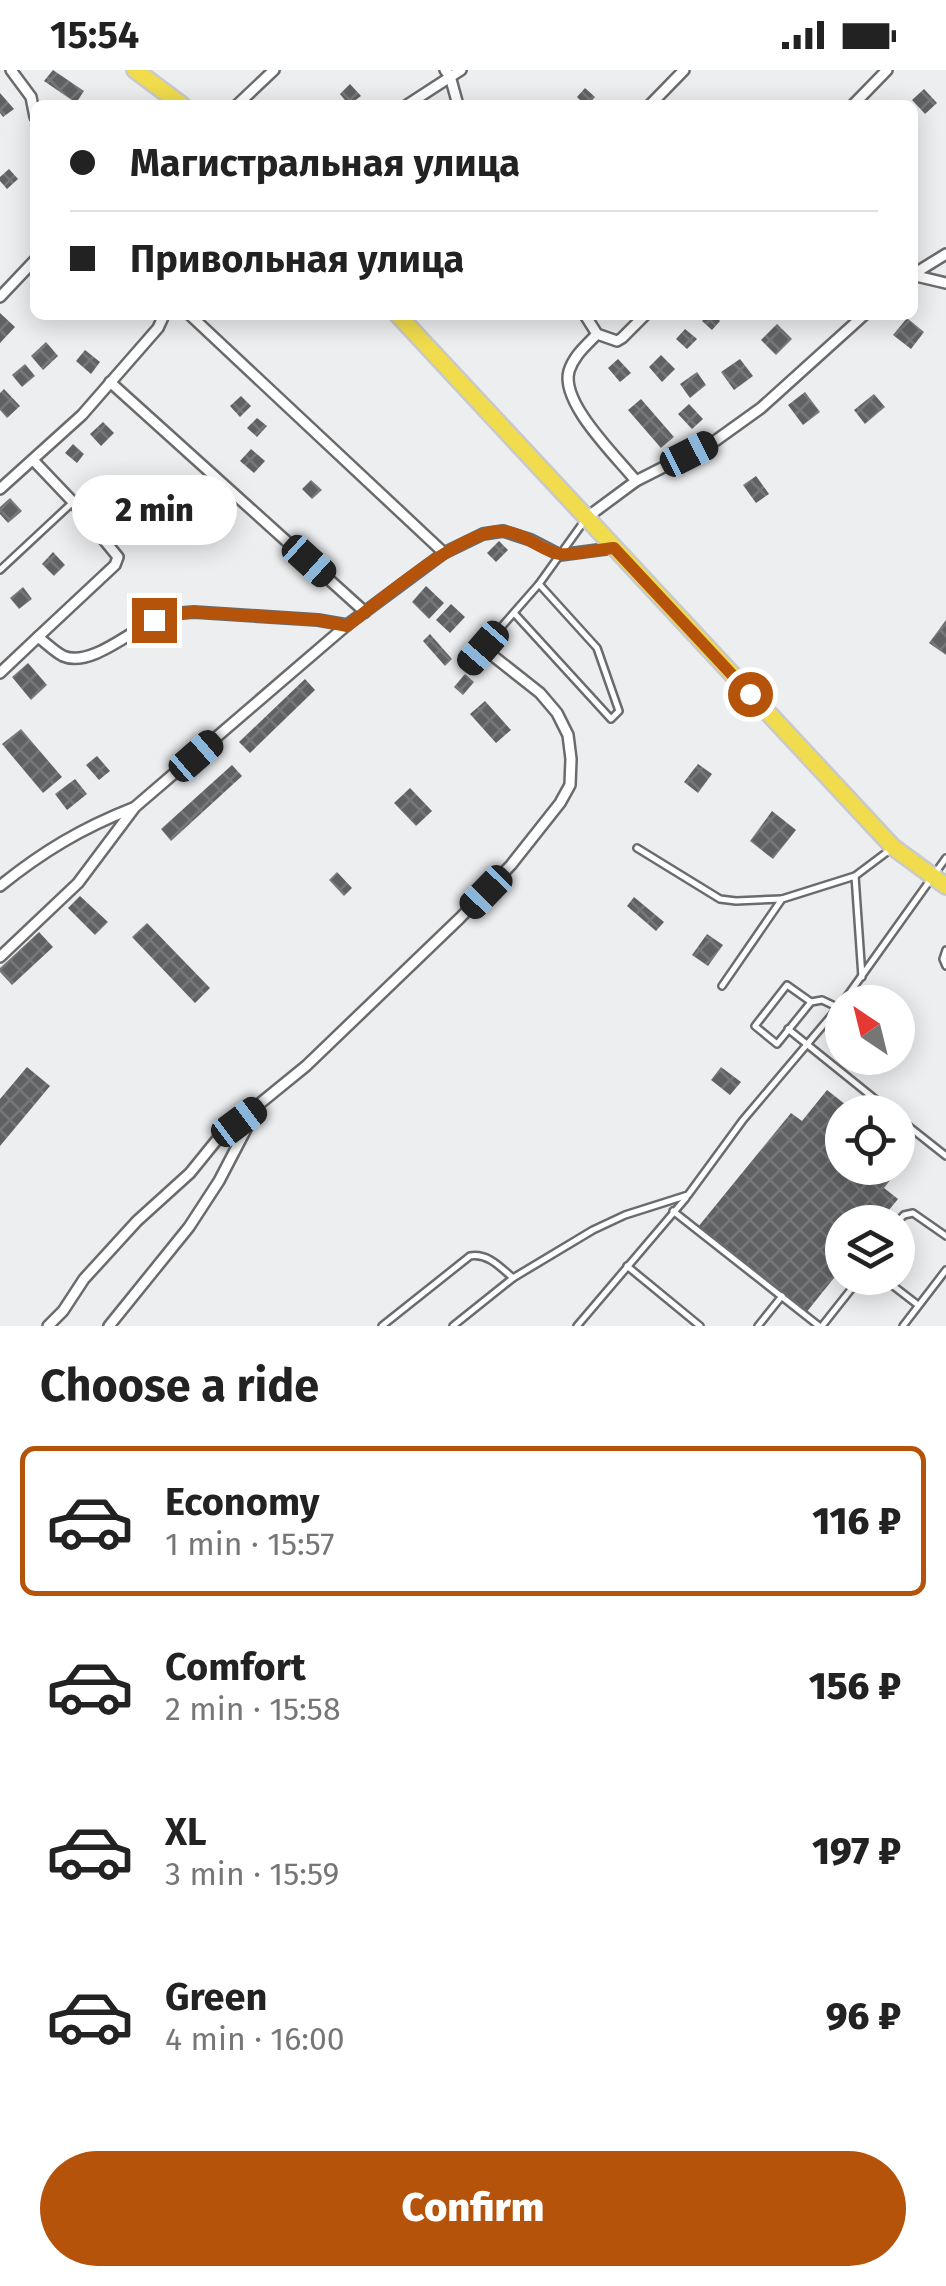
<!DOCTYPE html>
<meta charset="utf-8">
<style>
:root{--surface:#fff;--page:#f2f2f2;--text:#222;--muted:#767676;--line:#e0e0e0;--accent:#b45309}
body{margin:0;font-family:"Fira Sans",sans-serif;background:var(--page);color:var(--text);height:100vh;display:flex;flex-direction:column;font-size:38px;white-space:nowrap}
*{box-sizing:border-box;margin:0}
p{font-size:32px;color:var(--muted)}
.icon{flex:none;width:55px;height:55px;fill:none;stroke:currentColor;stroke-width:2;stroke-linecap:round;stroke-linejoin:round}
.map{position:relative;height:1256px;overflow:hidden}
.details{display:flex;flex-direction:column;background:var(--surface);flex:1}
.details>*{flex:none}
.banner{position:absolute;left:30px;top:30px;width:888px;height:220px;border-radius:15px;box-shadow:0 5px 25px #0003;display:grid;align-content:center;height:220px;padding:0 40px;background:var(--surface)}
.needle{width:65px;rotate:325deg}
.controls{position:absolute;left:825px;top:915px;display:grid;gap:20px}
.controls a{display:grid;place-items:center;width:90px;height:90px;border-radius:50%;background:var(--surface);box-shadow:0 5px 25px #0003;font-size:50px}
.end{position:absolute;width:45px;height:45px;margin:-22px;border:12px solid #b45309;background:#fff;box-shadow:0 0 0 5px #fff}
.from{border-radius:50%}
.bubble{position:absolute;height:70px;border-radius:35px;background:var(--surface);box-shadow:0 5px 25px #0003;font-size:32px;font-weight:800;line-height:70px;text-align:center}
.car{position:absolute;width:30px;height:60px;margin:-30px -15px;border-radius:12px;box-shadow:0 0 8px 2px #0007;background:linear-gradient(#222 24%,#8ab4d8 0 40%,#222 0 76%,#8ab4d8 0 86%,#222 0)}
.banner b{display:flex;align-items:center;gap:35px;height:95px;font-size:38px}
.banner b+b{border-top:2px solid var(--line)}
.banner i{width:25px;height:25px;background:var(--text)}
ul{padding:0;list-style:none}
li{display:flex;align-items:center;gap:30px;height:150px;margin:0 20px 15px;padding:0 20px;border:5px solid transparent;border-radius:15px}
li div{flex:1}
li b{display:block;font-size:38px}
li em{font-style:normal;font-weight:800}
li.active{border-color:var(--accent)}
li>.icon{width:90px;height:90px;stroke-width:1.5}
h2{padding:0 40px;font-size:45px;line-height:120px}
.cta{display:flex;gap:20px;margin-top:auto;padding:20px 40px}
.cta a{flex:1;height:115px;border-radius:60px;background:var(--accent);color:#fff;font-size:40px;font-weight:800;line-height:115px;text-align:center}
.status{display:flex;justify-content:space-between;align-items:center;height:70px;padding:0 50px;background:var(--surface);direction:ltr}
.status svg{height:28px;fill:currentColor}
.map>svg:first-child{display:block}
.building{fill:url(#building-cross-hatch)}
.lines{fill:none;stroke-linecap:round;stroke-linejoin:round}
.service-casing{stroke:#6a6b6d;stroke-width:10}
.minor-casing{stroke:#6a6b6d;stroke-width:14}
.trunk-casing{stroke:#c9c9c9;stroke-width:20}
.service{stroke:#fff;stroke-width:5}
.minor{stroke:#fff;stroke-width:9}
.trunk{stroke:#f0dc4c;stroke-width:15}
.route{stroke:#b45309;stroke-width:12}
</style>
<div class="status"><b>15:54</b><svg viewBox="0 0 49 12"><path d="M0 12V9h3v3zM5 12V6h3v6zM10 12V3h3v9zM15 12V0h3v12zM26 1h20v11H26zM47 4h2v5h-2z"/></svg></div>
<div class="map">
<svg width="946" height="1256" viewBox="0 0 946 1256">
<defs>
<pattern id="building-cross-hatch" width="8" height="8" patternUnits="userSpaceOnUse" patternTransform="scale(2.5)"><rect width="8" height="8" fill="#5f6163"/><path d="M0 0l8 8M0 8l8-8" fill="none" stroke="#767879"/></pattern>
</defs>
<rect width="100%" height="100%" fill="#eceef0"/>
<!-- building -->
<g class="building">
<polygon points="53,0 84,21 76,33 44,11"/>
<polygon points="350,14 361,26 349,35 340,24"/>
<polygon points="585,18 595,27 588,35 585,35 577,27"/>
<polygon points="924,19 937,33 925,44 912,30"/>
<polygon points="0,23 14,39 3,47 0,43"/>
<polygon points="9,99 18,109 7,119 0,111 0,107"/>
<polygon points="0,243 15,257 0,273"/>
<polygon points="708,245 714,245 720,251 712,260 702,251"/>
<polygon points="907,248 924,262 911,279 893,265"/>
<polygon points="777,254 792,269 776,285 761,270"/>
<polygon points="685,259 697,269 687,279 676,269"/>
<polygon points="46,272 58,286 43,300 31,286"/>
<polygon points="85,280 100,292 91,304 76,291"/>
<polygon points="661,285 675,299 662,312 649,297"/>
<polygon points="618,289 631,303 620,312 608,298"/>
<polygon points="740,289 753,306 734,320 721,302"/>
<polygon points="25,294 35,306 22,317 12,305"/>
<polygon points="697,302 706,315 690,328 680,314"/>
<polygon points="4,319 20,336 7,348 0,340 0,323"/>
<polygon points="805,322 820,342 803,355 788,335"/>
<polygon points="874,324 885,337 865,354 854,340"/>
<polygon points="241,326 251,336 240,347 230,336"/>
<polygon points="641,329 674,367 661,378 628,340"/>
<polygon points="689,334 703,349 692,359 678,344"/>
<polygon points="257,348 267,356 257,367 247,358"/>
<polygon points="103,352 114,363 101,376 90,364"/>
<polygon points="73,374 84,384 77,393 65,383"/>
<polygon points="251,379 265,391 254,403 240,391"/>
<polygon points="756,406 769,424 756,433 743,415"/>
<polygon points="311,410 322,420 312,429 302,419"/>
<polygon points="10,428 22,441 8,453 0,444 0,437"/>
<polygon points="499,471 508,480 496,492 487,483"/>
<polygon points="53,482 65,495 54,506 42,494"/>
<polygon points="426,516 444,533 429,549 412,532"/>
<polygon points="23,517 32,529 19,539 10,528"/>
<polygon points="451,534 465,547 450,563 436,550"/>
<polygon points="946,550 946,585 929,573"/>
<polygon points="430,564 452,589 445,596 423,571"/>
<polygon points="28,593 47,615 31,630 12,607"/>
<polygon points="465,604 474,612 463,625 454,617"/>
<polygon points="305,609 315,620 250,683 239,672"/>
<polygon points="485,631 511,660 496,673 470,644"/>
<polygon points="21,659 62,707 43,723 2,674"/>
<polygon points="97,686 110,701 99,710 86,695"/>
<polygon points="698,694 712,704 698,723 684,712"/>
<polygon points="232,695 242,706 171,771 161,759"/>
<polygon points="75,709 87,724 67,740 55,724"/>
<polygon points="410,718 432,741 416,756 394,733"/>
<polygon points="772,741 796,760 773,789 750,771"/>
<polygon points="337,802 352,818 344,826 329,810"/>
<polygon points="80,826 108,852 95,865 68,838"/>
<polygon points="634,827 664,852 656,861 627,836"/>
<polygon points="147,853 210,918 195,933 132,867"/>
<polygon points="39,862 53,877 12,915 0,902 0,898"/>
<polygon points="707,864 723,875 708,896 692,885"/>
<polygon points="27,997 50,1016 0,1076 0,1029"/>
<polygon points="721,997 741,1012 730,1025 711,1010"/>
<polygon points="827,1020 855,1042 842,1042 842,1098 898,1098 898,1077 909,1086 884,1118 898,1129 879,1152 842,1152 842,1198 805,1244 698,1157 791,1043 802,1051"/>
</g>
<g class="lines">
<!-- service casing -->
<g class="service-casing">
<g id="service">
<polyline points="0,500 73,432"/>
<polyline points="514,543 611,649 619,641 597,578 539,514"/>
<polyline points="468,595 539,514 585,450"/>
<polyline points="637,778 720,829 736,831 782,829"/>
<polyline points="855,806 862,907"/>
<polyline points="946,880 943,889 946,896"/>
<polyline points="722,916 782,829 855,806 891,779"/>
<polyline points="811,932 777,974 755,956 787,915 811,932 822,930 839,938"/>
<polyline points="843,932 946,788"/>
<polyline points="788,959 891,1042"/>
<polyline points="898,1048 946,1086"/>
<polyline points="673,1141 819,1256"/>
<polyline points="897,1152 904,1145 913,1143 946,1166"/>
<polyline points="627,1196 700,1256"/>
<polyline points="883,1208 918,1235"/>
<path d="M382 1256 470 1186C488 1183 500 1197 513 1208"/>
<polyline points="453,1256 513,1208 593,1160 625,1145 688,1125 743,1050 842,933"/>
<polyline points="577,1256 686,1128"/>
<polyline points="758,1256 782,1226"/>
<polyline points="822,1256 860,1208"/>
<polyline points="903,1256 946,1200"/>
</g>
</g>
<!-- minor casing -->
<g class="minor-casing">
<g id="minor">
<polyline points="11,0 31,27 35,47"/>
<polyline points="445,0 450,6 458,35"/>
<polyline points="237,35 274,0"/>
<polyline points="407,35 461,0"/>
<polyline points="650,35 684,0"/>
<polyline points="853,35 887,0"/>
<polyline points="912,205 946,184"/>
<polyline points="912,205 946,213"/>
<polyline points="0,227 35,190"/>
<polyline points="190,245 444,483"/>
<polyline points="585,245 597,264 617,271 622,268 645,245"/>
<path d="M597 264C586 276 574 285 569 301 560 333 617 387 636 411"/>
<polyline points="110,312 365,542"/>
<polyline points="33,390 73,432 118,487 115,495 38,567"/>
<polyline points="0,419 82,345 158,258 164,245"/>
<polyline points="586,448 636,411 715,371 761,338 864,245"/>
<path d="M0 603 38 567C46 573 55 582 63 586 90 598 132 560 155 550 168 544 180 543 194 542L318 550 347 555"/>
<path d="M0 816C42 782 82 758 133 738"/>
<polyline points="0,887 78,813 135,737 347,555 444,483 483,464 503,461 531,470 560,485 613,478"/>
<polyline points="48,1256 63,1241 84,1209 137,1151 190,1103 220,1066 306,996 460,848 511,795 560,733 570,715 571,689 568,665 557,643 540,623 483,578"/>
<polyline points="109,1256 189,1157 219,1111 256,1040"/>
</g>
</g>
<!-- trunk casing -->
<g class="trunk-casing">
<g id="trunk">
<polyline points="135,0 182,35"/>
<polyline points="398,245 893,777 946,816"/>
</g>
</g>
<!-- service -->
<use href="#service" class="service"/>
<!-- minor -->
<use href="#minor" class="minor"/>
<!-- trunk -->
<use href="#trunk" class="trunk"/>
</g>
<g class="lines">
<!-- route -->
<path class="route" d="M154 550 173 544 194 542 318 550 347 556C380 531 464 458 503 461 525 463 541 481 560 484 573 486 599 479 614 478L750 624"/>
</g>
</svg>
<div class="controls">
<a><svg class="needle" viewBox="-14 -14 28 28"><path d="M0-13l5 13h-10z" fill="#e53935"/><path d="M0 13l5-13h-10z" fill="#767676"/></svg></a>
<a><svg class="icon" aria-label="locate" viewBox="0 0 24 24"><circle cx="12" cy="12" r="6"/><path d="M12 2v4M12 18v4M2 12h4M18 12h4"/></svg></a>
<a><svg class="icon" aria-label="layers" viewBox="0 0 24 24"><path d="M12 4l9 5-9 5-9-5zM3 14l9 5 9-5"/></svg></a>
</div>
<i class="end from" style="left:750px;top:624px"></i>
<i class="end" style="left:154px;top:550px"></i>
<div class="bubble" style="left:72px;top:405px;width:165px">2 min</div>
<i class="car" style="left:689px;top:384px;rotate:63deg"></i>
<i class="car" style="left:309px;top:491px;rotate:132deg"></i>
<i class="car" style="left:483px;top:578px;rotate:221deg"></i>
<i class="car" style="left:196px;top:686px;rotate:49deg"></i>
<i class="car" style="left:486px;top:822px;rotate:224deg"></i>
<i class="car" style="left:239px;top:1052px;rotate:53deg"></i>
<div class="banner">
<b><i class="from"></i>Магистральная улица</b>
<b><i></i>Привольная улица</b>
</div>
</div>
<section class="details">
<h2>Choose a ride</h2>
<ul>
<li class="active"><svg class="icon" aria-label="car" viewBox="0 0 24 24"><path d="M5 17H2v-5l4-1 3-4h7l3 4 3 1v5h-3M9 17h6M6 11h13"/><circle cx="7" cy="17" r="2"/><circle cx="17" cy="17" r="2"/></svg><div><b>Economy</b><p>1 min · 15:57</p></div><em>116 ₽</em></li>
<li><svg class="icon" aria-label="car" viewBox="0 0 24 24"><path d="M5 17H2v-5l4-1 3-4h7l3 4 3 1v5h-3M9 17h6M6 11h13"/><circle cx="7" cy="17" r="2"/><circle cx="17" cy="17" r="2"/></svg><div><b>Comfort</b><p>2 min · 15:58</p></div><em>156 ₽</em></li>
<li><svg class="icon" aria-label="car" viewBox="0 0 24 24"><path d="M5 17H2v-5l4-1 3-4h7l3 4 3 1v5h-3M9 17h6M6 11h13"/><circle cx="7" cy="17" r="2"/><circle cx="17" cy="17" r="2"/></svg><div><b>XL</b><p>3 min · 15:59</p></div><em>197 ₽</em></li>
<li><svg class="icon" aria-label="car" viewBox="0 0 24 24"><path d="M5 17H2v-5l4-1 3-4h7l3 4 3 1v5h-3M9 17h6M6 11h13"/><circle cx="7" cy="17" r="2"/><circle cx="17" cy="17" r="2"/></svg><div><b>Green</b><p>4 min · 16:00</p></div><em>96 ₽</em></li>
</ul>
<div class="cta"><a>Confirm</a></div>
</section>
